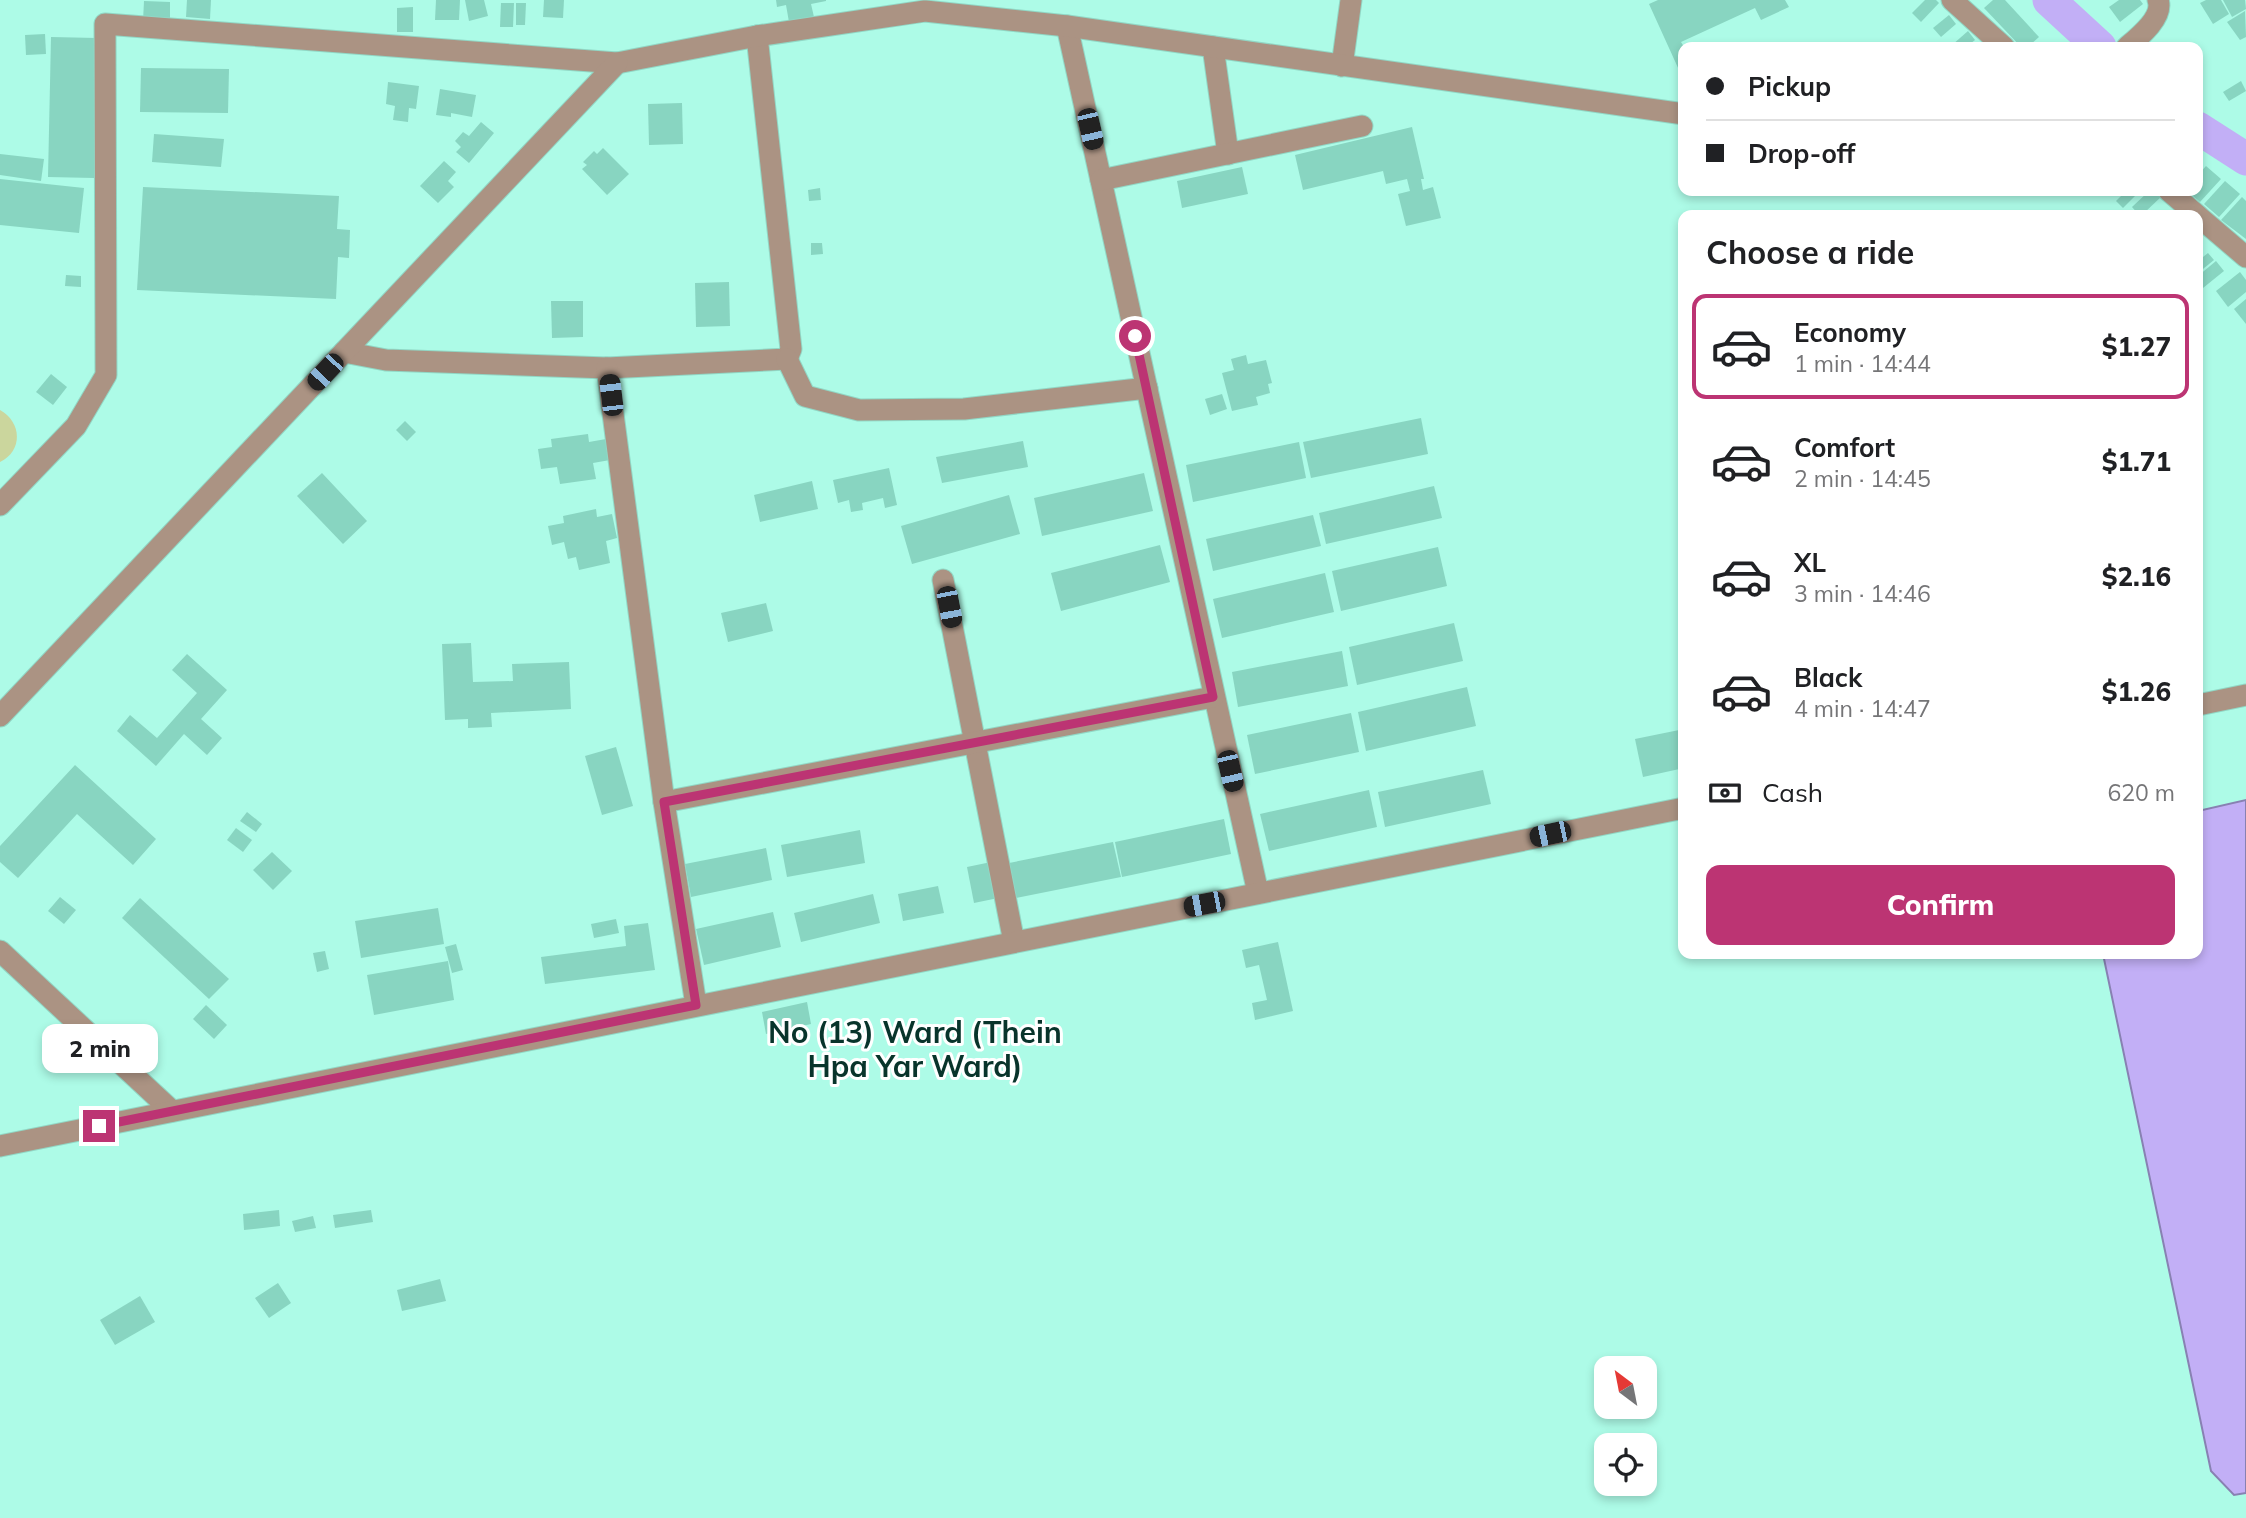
<!DOCTYPE html>
<meta charset="utf-8">
<style>
:root{--surface:#fff;--page:#f2f2f2;--text:#202124;--muted:#757577;--line:#e0e0e0;--accent:#bc3473}
body{margin:0;font-family:Mulish,sans-serif;background:var(--page);color:var(--text);height:100vh;display:flex;flex-direction:column;font-size:26px;white-space:nowrap}
*{box-sizing:border-box;margin:0}
p{font-size:23px;color:var(--muted)}
.icon{flex:none;width:38px;height:38px;fill:none;stroke:currentColor;stroke-width:2;stroke-linecap:round;stroke-linejoin:round}
.map{position:relative;flex:1;overflow:hidden}
.side{position:absolute;left:1678px;top:210px;width:525px;height:749px;display:flex;flex-direction:column;background:var(--surface);border-radius:14px;box-shadow:0 4px 10px #0003}
.side>*{flex:none}
.banner{position:absolute;left:1678px;top:42px;width:525px;height:154px;border-radius:14px;box-shadow:0 4px 10px #0003;display:grid;align-content:center;height:154px;padding:0 28px;background:var(--surface)}
.needle{width:46px;rotate:328deg}
.fabs{position:absolute;left:1594px;top:1356px;display:grid;gap:14px}
.fabs a{display:grid;place-items:center;width:63px;height:63px;border-radius:14px;background:var(--surface);box-shadow:0 4px 10px #0003;font-size:35px}
.end{position:absolute;width:32px;height:32px;margin:-16px;border:9px solid #bc3473;background:#fff;box-shadow:0 0 0 4px #fff}
.from{border-radius:50%}
.bubble{position:absolute;height:49px;border-radius:14px;background:var(--surface);box-shadow:0 4px 10px #0003;font-size:23px;font-weight:800;line-height:49px;text-align:center}
.car{position:absolute;width:21px;height:42px;margin:-21px -10px;border-radius:9px;box-shadow:0 0 5px 2px #0007;background:linear-gradient(#222 24%,#8ab4d8 0 40%,#222 0 76%,#8ab4d8 0 86%,#222 0)}
.banner b{display:flex;align-items:center;gap:24px;height:66px;font-size:26px}
.banner b+b{border-top:2px solid var(--line)}
.banner i{width:18px;height:18px;background:var(--text)}
ul{padding:0;list-style:none}
li{display:flex;align-items:center;gap:21px;height:105px;margin:0 14px 10px;padding:0 14px;border:4px solid transparent;border-radius:14px}
li div{flex:1}
li b{display:block;font-size:26px}
li em{font-style:normal;font-weight:800}
li.on{border-color:var(--accent)}
li>.icon{width:63px;height:63px;stroke-width:1.5}
h2{padding:0 28px;font-size:32px;line-height:84px}
.pay{display:flex;align-items:center;gap:18px;height:77px;padding:0 28px;font-size:26px}
.pay p{margin-inline-start:auto}
.action{display:flex;gap:14px;margin-top:auto;padding:14px 28px}
.action a{flex:1;height:80px;border-radius:14px;background:var(--accent);color:#fff;font-size:28px;font-weight:800;line-height:80px;text-align:center}
.map>svg:first-child{display:block}
.green{fill:#cbd69d}
.water{fill:#c2aff6;stroke:#8881b2;stroke-width:2}
.lines{fill:none;stroke-linecap:round;stroke-linejoin:round}
.river{stroke:#c2aff6;stroke-width:33}
.building{fill:#88d5c1}
.minor-casing{stroke:#91d7c5;stroke-width:23}
.minor{stroke:#ab9383;stroke-width:21}
.route{stroke:#bc3473;stroke-width:9}
.labels{text-anchor:middle;stroke-width:6;stroke-linejoin:round;paint-order:stroke}
.quarter-label{font-size:30px;font-weight:bold;fill:#08342b;stroke:#fff}
</style>
<div class="map">
<svg width="2246" height="1518" viewBox="0 0 2246 1518">
<rect width="100%" height="100%" fill="#adfbe7"/>
<!-- green -->
<path class="green" d="M0 410C22 422 23 451 0 462Z"/>
<!-- water -->
<polygon class="water" points="2246,800 2246,1493 2234,1495 2211,1471 2103,954 2198,954 2198,811"/>
<g class="lines">
<!-- river -->
<g class="river">
<polyline points="2049,0 2100,47"/>
<polyline points="2198,128 2246,159"/>
</g>
</g>
<!-- building -->
<g class="building">
<polygon points="187,0 211,0 210,19 186,17"/>
<polygon points="436,0 460,0 459,20 435,20"/>
<polygon points="465,0 484,0 488,16 469,21"/>
<polygon points="544,0 564,0 563,18 543,17"/>
<polygon points="776,0 826,0 826,1 811,4 814,17 789,22 786,5 777,7"/>
<polygon points="1658,0 1785,0 1789,7 1761,20 1755,8 1681,42 1684,47 1684,81 1649,4"/>
<polygon points="1925,0 1936,0 1939,3 1921,22 1912,13"/>
<polygon points="1993,0 2005,0 2039,37 2028,47 2021,47 1984,8"/>
<polygon points="2119,0 2140,0 2143,4 2120,22 2109,7"/>
<polygon points="2206,0 2221,0 2229,14 2213,24 2200,3"/>
<polygon points="2223,0 2245,0 2246,9 2232,17"/>
<polygon points="144,1 170,2 170,22 143,21"/>
<polygon points="501,3 514,3 513,27 500,27"/>
<polygon points="516,3 526,3 525,25 516,25"/>
<polygon points="413,7 413,32 397,32 397,8"/>
<polygon points="2245,11 2246,37 2240,40 2227,22"/>
<polygon points="1949,15 1956,24 1941,37 1933,28"/>
<polygon points="1968,31 1975,40 1966,47 1954,47 1952,45"/>
<polygon points="45,34 46,54 26,55 25,35"/>
<polygon points="51,37 97,38 94,178 48,177"/>
<polygon points="141,68 229,69 228,113 140,112"/>
<polygon points="2241,81 2246,91 2229,101 2223,92"/>
<polygon points="388,82 419,86 416,109 409,108 408,122 393,120 395,106 386,104"/>
<polygon points="440,89 476,95 472,117 451,113 451,117 436,115"/>
<polygon points="682,103 683,144 649,145 648,104"/>
<polygon points="481,122 494,133 469,163 456,152 461,147 455,141 463,132 469,136"/>
<polygon points="1412,127 1424,179 1421,179 1423,190 1433,187 1441,218 1406,226 1398,194 1410,191 1407,179 1386,184 1383,171 1303,190 1295,155"/>
<polygon points="154,134 224,139 221,167 152,162"/>
<polygon points="603,148 629,174 607,195 582,169 587,165 583,162 594,151 597,154"/>
<polygon points="0,154 44,159 41,181 0,175"/>
<polygon points="444,161 456,172 448,181 454,187 438,203 420,186"/>
<polygon points="2206,166 2221,179 2200,202 2187,191 2198,191 2198,175"/>
<polygon points="1242,167 1248,194 1182,208 1177,181"/>
<polygon points="0,179 84,188 79,233 0,225"/>
<polygon points="2225,181 2240,194 2219,217 2204,204"/>
<polygon points="143,187 339,196 337,229 350,230 349,258 338,257 336,299 137,290"/>
<polygon points="820,188 821,200 809,201 808,190"/>
<polygon points="2126,191 2140,191 2123,208 2116,201"/>
<polygon points="2149,191 2159,191 2163,195 2142,215 2139,215 2132,207"/>
<polygon points="2242,197 2246,201 2246,239 2221,220"/>
<polygon points="811,243 822,243 823,254 811,255"/>
<polygon points="2208,253 2214,260 2198,273 2198,261"/>
<polygon points="2216,261 2224,271 2203,288 2198,282 2198,276"/>
<polygon points="2240,272 2246,280 2246,292 2228,307 2216,291"/>
<polygon points="66,275 81,276 81,287 65,286"/>
<polygon points="729,282 730,326 696,327 695,283"/>
<polygon points="2246,299 2246,324 2234,309"/>
<polygon points="551,301 583,301 583,337 552,338"/>
<polygon points="1246,355 1248,364 1266,360 1272,383 1268,384 1270,393 1256,397 1258,405 1232,411 1222,373 1234,370 1231,359"/>
<polygon points="51,374 67,387 53,405 36,392"/>
<polygon points="1222,394 1227,409 1210,415 1205,399"/>
<polygon points="1421,418 1428,454 1311,478 1303,442"/>
<polygon points="405,421 416,432 407,441 396,430"/>
<polygon points="588,434 589,442 606,439 610,460 593,463 596,479 560,484 557,467 541,469 538,449 552,447 551,439"/>
<polygon points="1023,441 1028,467 942,483 936,457"/>
<polygon points="1299,442 1306,478 1193,502 1186,465"/>
<polygon points="889,468 897,505 885,508 883,498 862,503 863,510 851,512 849,500 838,503 833,480"/>
<polygon points="322,473 367,521 343,544 297,496"/>
<polygon points="1144,473 1153,511 1042,536 1034,498"/>
<polygon points="812,481 818,509 760,522 754,495"/>
<polygon points="1434,486 1442,518 1326,544 1319,513"/>
<polygon points="1009,495 1020,534 912,564 901,526"/>
<polygon points="596,509 597,517 612,514 617,538 606,541 610,563 579,570 576,557 568,559 564,542 552,545 548,526 564,523 563,516"/>
<polygon points="1313,515 1321,546 1213,571 1206,539"/>
<polygon points="1160,545 1170,582 1061,611 1051,573"/>
<polygon points="1438,547 1447,586 1341,611 1332,571"/>
<polygon points="1325,573 1334,612 1222,638 1213,599"/>
<polygon points="766,603 773,631 728,642 721,613"/>
<polygon points="1454,623 1463,661 1357,685 1349,647"/>
<polygon points="471,643 473,682 513,681 512,664 569,662 571,709 491,713 492,727 468,728 468,719 445,720 442,644"/>
<polygon points="1342,651 1348,686 1238,707 1232,672"/>
<polygon points="187,654 227,690 201,719 222,738 207,755 184,734 156,766 117,731 130,715 157,738 197,693 172,670"/>
<polygon points="1467,687 1476,726 1366,751 1358,712"/>
<polygon points="1351,713 1359,752 1255,774 1247,735"/>
<polygon points="1684,729 1684,768 1643,777 1635,739"/>
<polygon points="616,747 633,806 602,815 585,756"/>
<polygon points="75,765 156,839 133,865 77,814 18,878 0,862 0,846"/>
<polygon points="1483,770 1491,804 1385,827 1378,792"/>
<polygon points="1369,790 1377,827 1269,851 1260,814"/>
<polygon points="247,812 262,824 256,832 240,821"/>
<polygon points="1224,819 1231,854 1122,877 1115,842"/>
<polygon points="236,828 252,840 243,852 227,840"/>
<polygon points="860,830 865,863 787,877 781,845"/>
<polygon points="1113,842 1121,877 1011,899 1004,864"/>
<polygon points="766,848 772,880 691,897 685,864"/>
<polygon points="272,852 292,871 273,890 253,870"/>
<polygon points="996,861 1003,897 974,903 967,867"/>
<polygon points="938,886 944,913 903,921 898,894"/>
<polygon points="873,894 880,923 801,942 794,913"/>
<polygon points="60,897 76,910 64,924 48,911"/>
<polygon points="140,898 229,979 209,999 122,918"/>
<polygon points="438,908 444,944 361,958 355,921"/>
<polygon points="773,912 781,947 704,965 696,929"/>
<polygon points="616,919 619,933 594,938 591,924"/>
<polygon points="648,923 655,970 545,984 541,957 626,946 624,926"/>
<polygon points="1278,942 1293,1011 1255,1020 1252,1003 1267,1000 1259,965 1246,968 1242,950"/>
<polygon points="456,944 463,970 452,973 445,947"/>
<polygon points="325,951 329,969 317,972 313,953"/>
<polygon points="448,961 454,1000 374,1015 367,975"/>
<polygon points="807,1002 811,1024 766,1034 762,1012"/>
<polygon points="206,1005 227,1025 214,1039 193,1019"/>
<polygon points="279,1210 280,1226 244,1230 243,1214"/>
<polygon points="371,1210 373,1222 335,1228 333,1215"/>
<polygon points="313,1216 316,1228 295,1232 292,1221"/>
<polygon points="440,1279 446,1301 402,1311 397,1290"/>
<polygon points="278,1283 291,1303 269,1318 255,1298"/>
<polygon points="140,1296 155,1322 115,1345 100,1320"/>
</g>
<g class="lines">
<!-- minor casing -->
<g class="minor-casing">
<g id="minor">
<polyline points="1952,0 2004,47"/>
<polyline points="1067,26 1258,893"/>
<polyline points="1213,47 1228,154"/>
<path d="M2127 47C2139 37 2164 17 2158 0"/>
<polyline points="1342,66 1351,0"/>
<polyline points="1101,180 1362,126"/>
<polyline points="2169,191 2197,215"/>
<polyline points="2198,216 2246,257"/>
<polyline points="344,352 386,360 607,368 787,359 791,349 757,36"/>
<polyline points="787,359 805,396 859,410 964,409 1147,388"/>
<polyline points="607,368 664,802 696,1005"/>
<polyline points="0,505 76,426 106,375 105,24 617,63 757,36 925,11 1067,26 1684,114"/>
<polyline points="943,580 1014,942"/>
<polyline points="2198,705 2246,695"/>
<polyline points="0,716 617,63"/>
<polyline points="664,802 1213,697"/>
<polyline points="0,951 172,1111"/>
<polyline points="0,1146 1684,808"/>
</g>
</g>
<!-- minor -->
<use href="#minor" class="minor"/>
</g>
<g class="lines">
<!-- route -->
<polyline class="route" points="99,1126 696,1005 664,802 1213,697 1135,336"/>
</g>
<g class="labels">
<!-- quarter labels -->
<g class="quarter-label">
<text x="915" y="1043">No (13) Ward (Thein<tspan x="915" dy="34">Hpa Yar Ward)</tspan></text>
</g>
</g>
</svg>
<div class="fabs">
<a><svg class="needle" viewBox="-14 -14 28 28"><path d="M0-13l5 13h-10z" fill="#e53935"/><path d="M0 13l5-13h-10z" fill="#757577"/></svg></a>
<a><svg class="icon" aria-label="locate" viewBox="0 0 24 24"><circle cx="12" cy="12" r="6"/><path d="M12 2v4M12 18v4M2 12h4M18 12h4"/></svg></a>
</div>
<i class="end from" style="left:1135px;top:336px"></i>
<i class="end" style="left:99px;top:1126px"></i>
<div class="bubble" style="left:42px;top:1024px;width:116px">2 min</div>
<i class="car" style="left:1090px;top:129px;rotate:167deg"></i>
<i class="car" style="left:325px;top:372px;rotate:223deg"></i>
<i class="car" style="left:611px;top:395px;rotate:353deg"></i>
<i class="car" style="left:949px;top:607px;rotate:169deg"></i>
<i class="car" style="left:1230px;top:771px;rotate:167deg"></i>
<i class="car" style="left:1550px;top:834px;rotate:258deg"></i>
<i class="car" style="left:1204px;top:904px;rotate:259deg"></i>
<div class="banner">
<b><i class="from"></i>Pickup</b>
<b><i></i>Drop-off</b>
</div>
<section class="side">
<h2>Choose a ride</h2>
<ul>
<li class="on"><svg class="icon" aria-label="car" viewBox="0 0 24 24"><path d="M5 17H2v-5l4-1 3-4h7l3 4 3 1v5h-3M9 17h6M6 11h13"/><circle cx="7" cy="17" r="2"/><circle cx="17" cy="17" r="2"/></svg><div><b>Economy</b><p>1 min · 14:44</p></div><em>$1.27</em></li>
<li><svg class="icon" aria-label="car" viewBox="0 0 24 24"><path d="M5 17H2v-5l4-1 3-4h7l3 4 3 1v5h-3M9 17h6M6 11h13"/><circle cx="7" cy="17" r="2"/><circle cx="17" cy="17" r="2"/></svg><div><b>Comfort</b><p>2 min · 14:45</p></div><em>$1.71</em></li>
<li><svg class="icon" aria-label="car" viewBox="0 0 24 24"><path d="M5 17H2v-5l4-1 3-4h7l3 4 3 1v5h-3M9 17h6M6 11h13"/><circle cx="7" cy="17" r="2"/><circle cx="17" cy="17" r="2"/></svg><div><b>XL</b><p>3 min · 14:46</p></div><em>$2.16</em></li>
<li><svg class="icon" aria-label="car" viewBox="0 0 24 24"><path d="M5 17H2v-5l4-1 3-4h7l3 4 3 1v5h-3M9 17h6M6 11h13"/><circle cx="7" cy="17" r="2"/><circle cx="17" cy="17" r="2"/></svg><div><b>Black</b><p>4 min · 14:47</p></div><em>$1.26</em></li>
</ul>
<div class="pay"><svg class="icon" aria-label="cash" viewBox="0 0 24 24"><path d="M3 7h18v10H3z"/><circle cx="12" cy="12" r="2"/></svg>Cash<p>620 m</p></div>
<div class="action"><a>Confirm</a></div>
</section>
</div>
